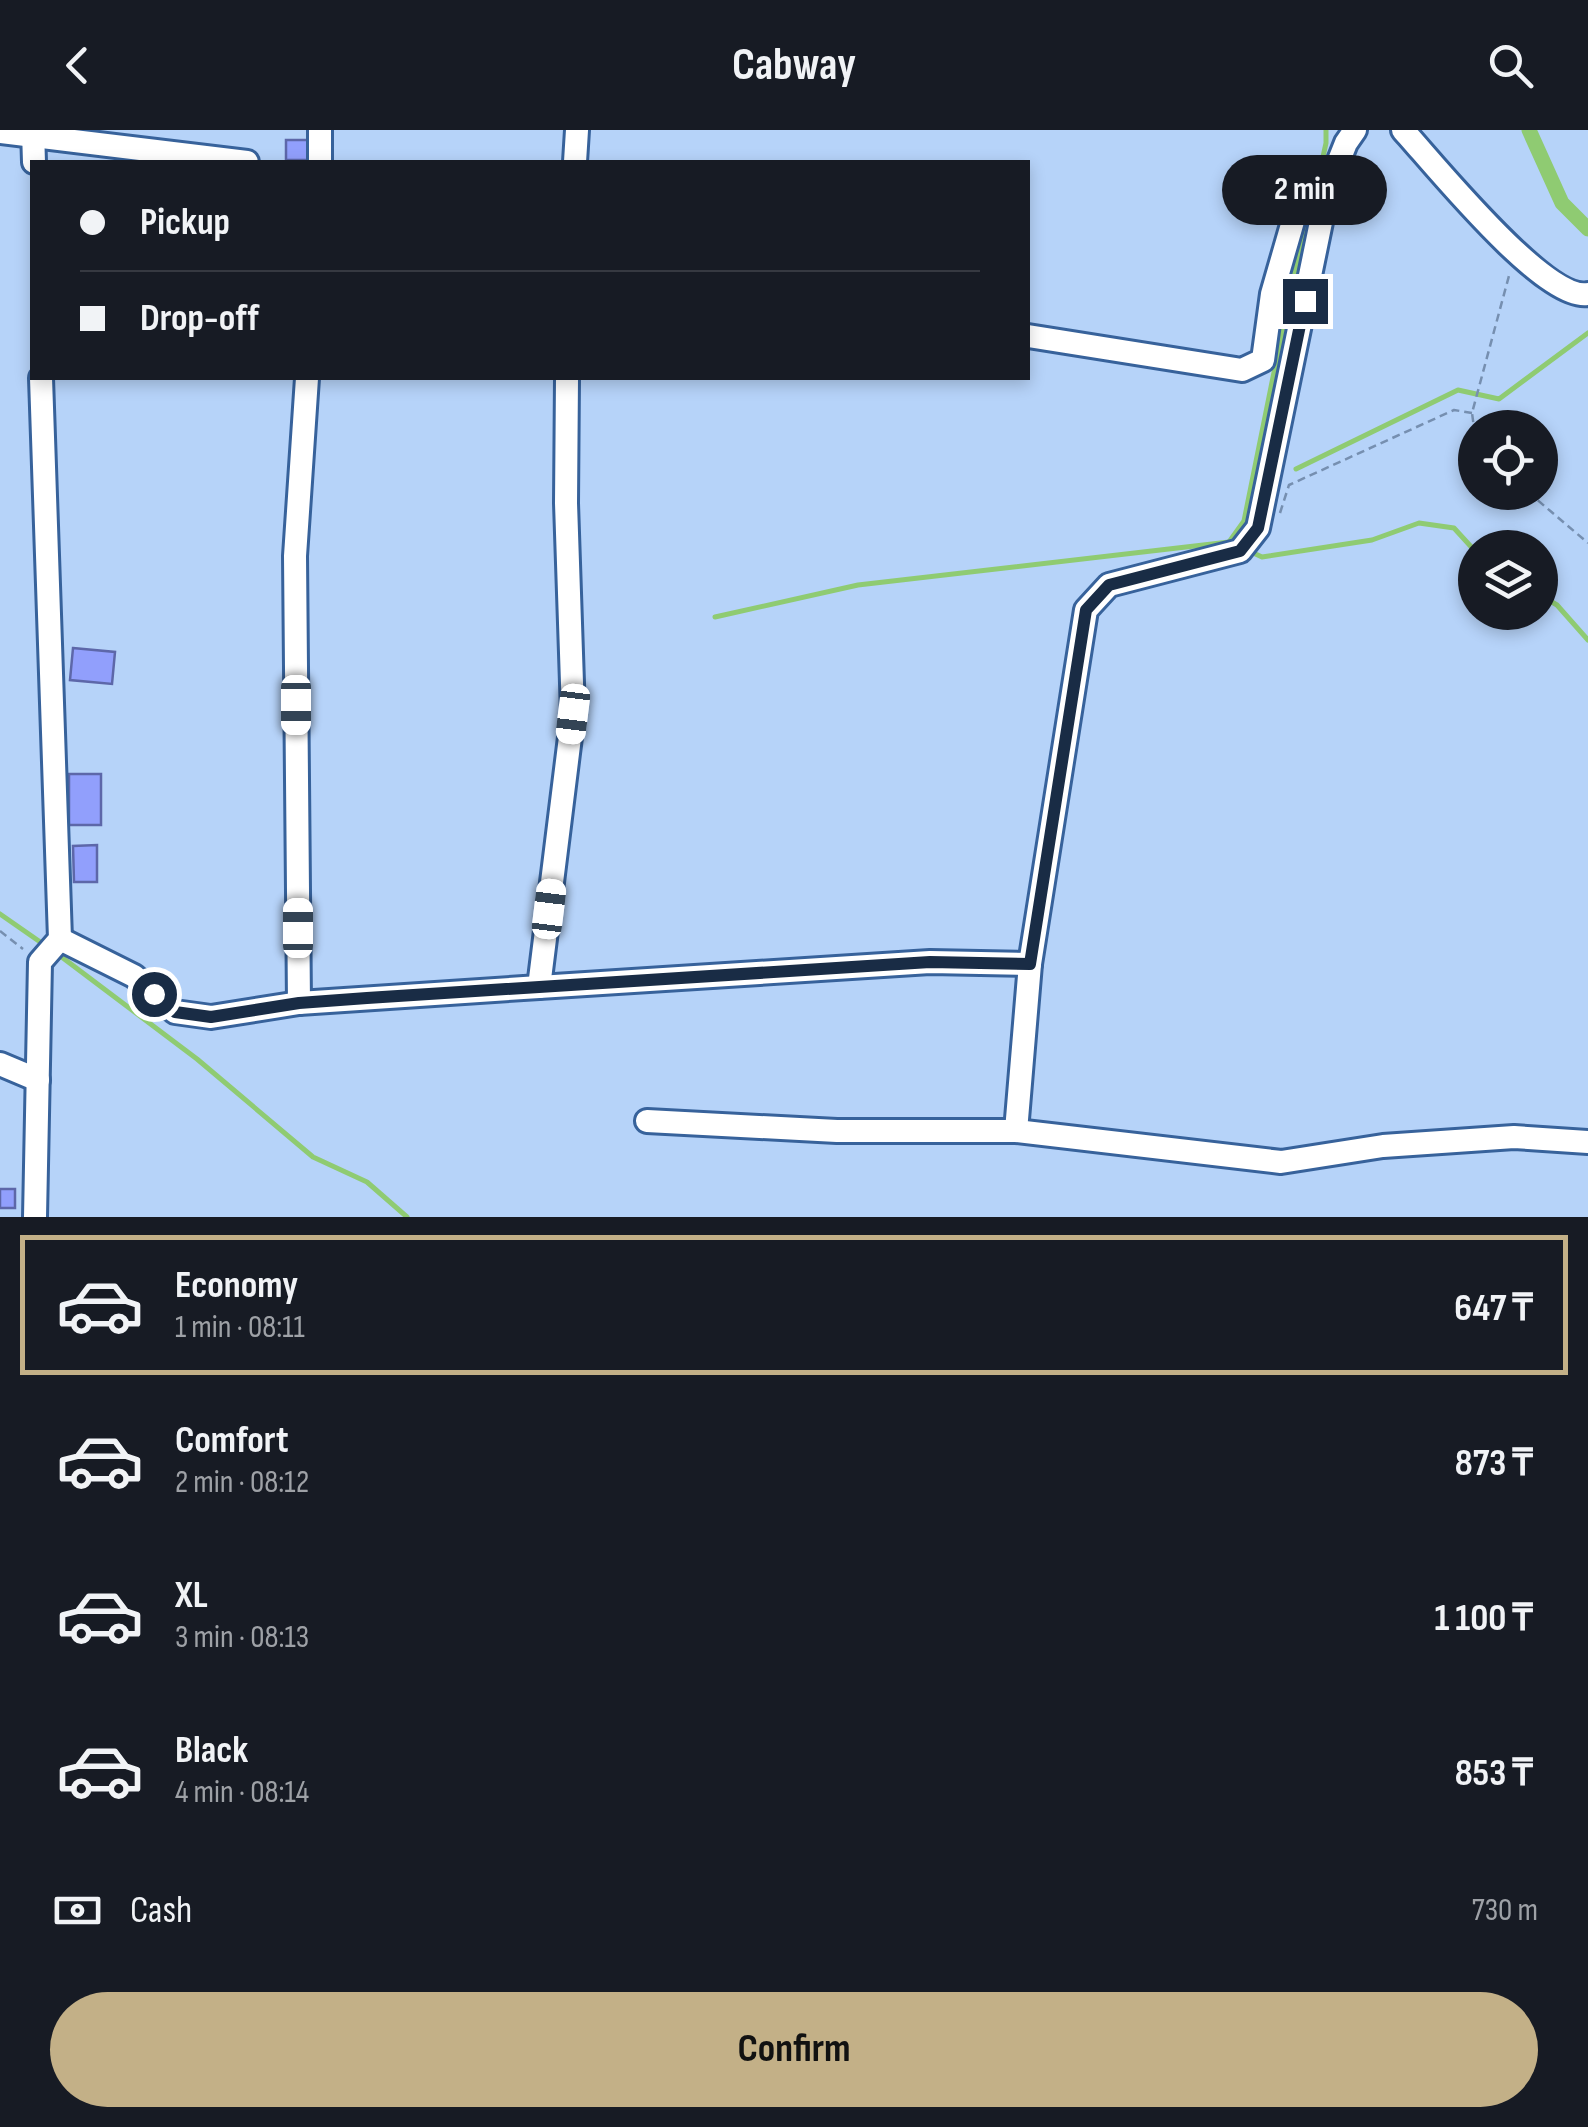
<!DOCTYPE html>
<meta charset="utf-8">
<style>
:root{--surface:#171b24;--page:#20242c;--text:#f1f3f6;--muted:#9ea1a6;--line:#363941;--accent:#c3b087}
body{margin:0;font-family:"Sofia Sans Condensed",sans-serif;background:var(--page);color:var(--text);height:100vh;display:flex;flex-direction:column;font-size:38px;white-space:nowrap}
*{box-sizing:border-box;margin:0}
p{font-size:32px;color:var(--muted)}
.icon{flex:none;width:55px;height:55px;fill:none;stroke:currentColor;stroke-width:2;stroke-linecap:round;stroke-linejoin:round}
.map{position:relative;height:1087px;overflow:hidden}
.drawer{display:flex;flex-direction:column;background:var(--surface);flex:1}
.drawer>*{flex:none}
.banner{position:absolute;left:30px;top:30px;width:1000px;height:220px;border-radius:0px;box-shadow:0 5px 15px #0003;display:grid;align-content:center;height:220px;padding:0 50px;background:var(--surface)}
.controls{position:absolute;left:1458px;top:280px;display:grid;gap:20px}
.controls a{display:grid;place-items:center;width:100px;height:100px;border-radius:50%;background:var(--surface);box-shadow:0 5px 15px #0003;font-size:50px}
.end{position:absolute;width:45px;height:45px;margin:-22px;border:12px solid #192c45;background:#fff;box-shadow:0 0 0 5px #fff}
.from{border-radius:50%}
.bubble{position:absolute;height:70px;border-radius:35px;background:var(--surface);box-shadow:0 5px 15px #0003;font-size:32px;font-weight:700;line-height:70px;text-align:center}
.car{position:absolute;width:30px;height:60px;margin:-30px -15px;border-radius:12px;box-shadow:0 0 8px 2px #0007;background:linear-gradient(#fff 24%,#345 0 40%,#fff 0 76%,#345 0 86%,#fff 0)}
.banner b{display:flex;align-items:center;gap:35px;height:95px;font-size:38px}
.banner b+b{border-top:2px solid var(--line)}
.banner i{width:25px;height:25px;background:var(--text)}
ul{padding:18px 0 0;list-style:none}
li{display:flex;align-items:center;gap:30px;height:140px;margin:0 20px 15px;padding:0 30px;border:5px solid transparent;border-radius:0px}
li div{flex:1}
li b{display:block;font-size:38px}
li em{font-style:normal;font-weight:700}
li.on{border-color:var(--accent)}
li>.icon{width:90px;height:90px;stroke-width:1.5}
.pay{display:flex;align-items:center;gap:25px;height:110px;padding:0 50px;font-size:38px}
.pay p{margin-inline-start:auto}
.cta{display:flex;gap:20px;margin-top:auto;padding:20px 50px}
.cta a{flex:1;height:115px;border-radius:60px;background:var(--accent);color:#111;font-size:40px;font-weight:700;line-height:115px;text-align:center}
header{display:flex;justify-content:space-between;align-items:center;height:130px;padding:0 50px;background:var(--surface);font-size:45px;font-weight:700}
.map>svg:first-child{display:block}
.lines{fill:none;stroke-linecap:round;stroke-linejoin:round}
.stream{stroke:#8fcb72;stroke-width:5}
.canal{stroke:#8fcb72;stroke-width:15}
.building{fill:#919ffc;stroke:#5d67a9;stroke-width:2.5}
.minor-casing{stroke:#37629b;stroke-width:28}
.path{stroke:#768fb0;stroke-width:2.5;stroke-dasharray:8 5;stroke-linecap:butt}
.minor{stroke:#fff;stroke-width:22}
.route{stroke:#192c45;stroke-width:12}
</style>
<header><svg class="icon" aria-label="back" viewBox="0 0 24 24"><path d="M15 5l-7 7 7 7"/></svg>Cabway<svg class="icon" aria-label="search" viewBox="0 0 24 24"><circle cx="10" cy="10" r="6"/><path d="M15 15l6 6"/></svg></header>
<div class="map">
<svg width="1588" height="1087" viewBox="0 0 1588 1087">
<rect width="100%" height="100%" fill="#b6d3f9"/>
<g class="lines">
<!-- stream -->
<g class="stream">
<polyline points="1321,36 1326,13 1326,0"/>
<polyline points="1296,339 1458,260 1499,269 1588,203"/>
<polyline points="1229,412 1244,391 1292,153 1317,52"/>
<polyline points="1249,421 1262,427 1372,410 1419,393 1454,398 1475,421"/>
<polyline points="1540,465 1557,475 1588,510"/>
<polyline points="715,487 858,455 1229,412 1235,414"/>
<polyline points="0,784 46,816"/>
<polyline points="55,822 197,929 313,1027 367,1052 407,1087"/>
</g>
<!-- canal -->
<polyline class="canal" points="1529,0 1562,73 1588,99"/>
</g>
<!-- building -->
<g class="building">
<rect x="286" y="10" width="22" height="20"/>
<polygon points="73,518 115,522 112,554 70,550"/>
<rect x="69" y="644" width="32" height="51"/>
<polygon points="97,715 97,752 74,752 73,716"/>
<rect x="0" y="1059" width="15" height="19"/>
</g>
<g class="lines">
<!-- minor casing -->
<g class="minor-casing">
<g id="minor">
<polyline points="33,0 34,32"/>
<polyline points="320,0 320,32"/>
<path d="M1403 0C1434 34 1545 172 1588 164"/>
<polyline points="0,2 247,32"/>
<polyline points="575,32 577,0"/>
<polyline points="1028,206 1242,240 1263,230 1272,164 1306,46 1335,42"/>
<polyline points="60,809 134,846 175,882 211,887 299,873 539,857 930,832 1030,834"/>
<polyline points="539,857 573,583 566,373 567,248"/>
<polyline points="299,873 295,426 307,248"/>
<polyline points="0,934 38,950"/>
<polyline points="647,991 837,1001 1016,1001 1281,1032 1383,1016 1514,1007 1588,1012"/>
<polyline points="1016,1001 1030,834 1086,480 1109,455 1240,421 1258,398 1328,58 1346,13 1355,0"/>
<polyline points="35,1087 40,832 60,809 41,248"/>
</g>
</g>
<!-- path -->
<g class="path">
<polyline points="1475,305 1472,283 1510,142"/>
<polyline points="1528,362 1588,413"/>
<polyline points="1280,383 1289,355 1454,280 1472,283"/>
<polyline points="0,801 23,819"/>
</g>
<!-- minor -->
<use href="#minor" class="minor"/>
</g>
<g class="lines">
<!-- route -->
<polyline class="route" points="154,864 175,882 211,887 299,873 367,868 930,832 1030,834 1086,480 1109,455 1240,421 1258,398 1305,171"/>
</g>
</svg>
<div class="controls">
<a><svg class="icon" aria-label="locate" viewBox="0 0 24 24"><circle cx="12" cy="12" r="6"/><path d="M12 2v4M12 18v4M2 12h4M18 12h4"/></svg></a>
<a><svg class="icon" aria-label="layers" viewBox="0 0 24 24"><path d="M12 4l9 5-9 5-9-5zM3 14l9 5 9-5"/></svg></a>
</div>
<i class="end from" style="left:154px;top:864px"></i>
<i class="end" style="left:1305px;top:171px"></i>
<div class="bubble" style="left:1222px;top:25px;width:165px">2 min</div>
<i class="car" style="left:296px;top:575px;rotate:180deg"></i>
<i class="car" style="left:573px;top:584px;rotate:187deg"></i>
<i class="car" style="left:549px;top:779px;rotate:7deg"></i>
<i class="car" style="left:298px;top:798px;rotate:0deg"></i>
<div class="banner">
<b><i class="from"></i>Pickup</b>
<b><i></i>Drop-off</b>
</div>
</div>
<section class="drawer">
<ul>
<li class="on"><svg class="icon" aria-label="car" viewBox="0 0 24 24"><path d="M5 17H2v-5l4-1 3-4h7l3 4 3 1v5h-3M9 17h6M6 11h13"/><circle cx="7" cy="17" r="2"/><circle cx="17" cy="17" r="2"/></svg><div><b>Economy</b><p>1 min · 08:11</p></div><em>647 ₸</em></li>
<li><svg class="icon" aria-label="car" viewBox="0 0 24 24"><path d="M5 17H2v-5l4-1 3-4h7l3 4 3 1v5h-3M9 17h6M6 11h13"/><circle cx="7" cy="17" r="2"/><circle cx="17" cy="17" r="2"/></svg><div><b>Comfort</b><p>2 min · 08:12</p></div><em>873 ₸</em></li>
<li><svg class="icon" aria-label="car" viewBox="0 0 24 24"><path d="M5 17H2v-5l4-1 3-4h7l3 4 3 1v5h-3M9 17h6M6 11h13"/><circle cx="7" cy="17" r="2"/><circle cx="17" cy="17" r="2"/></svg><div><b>XL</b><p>3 min · 08:13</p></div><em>1 100 ₸</em></li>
<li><svg class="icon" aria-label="car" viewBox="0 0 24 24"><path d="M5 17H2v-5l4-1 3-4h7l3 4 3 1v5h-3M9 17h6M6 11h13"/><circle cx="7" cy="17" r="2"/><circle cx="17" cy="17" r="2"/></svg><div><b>Black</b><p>4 min · 08:14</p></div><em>853 ₸</em></li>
</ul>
<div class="pay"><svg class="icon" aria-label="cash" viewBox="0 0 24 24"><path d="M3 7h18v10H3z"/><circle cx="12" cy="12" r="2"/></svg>Cash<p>730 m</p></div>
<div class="cta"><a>Confirm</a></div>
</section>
